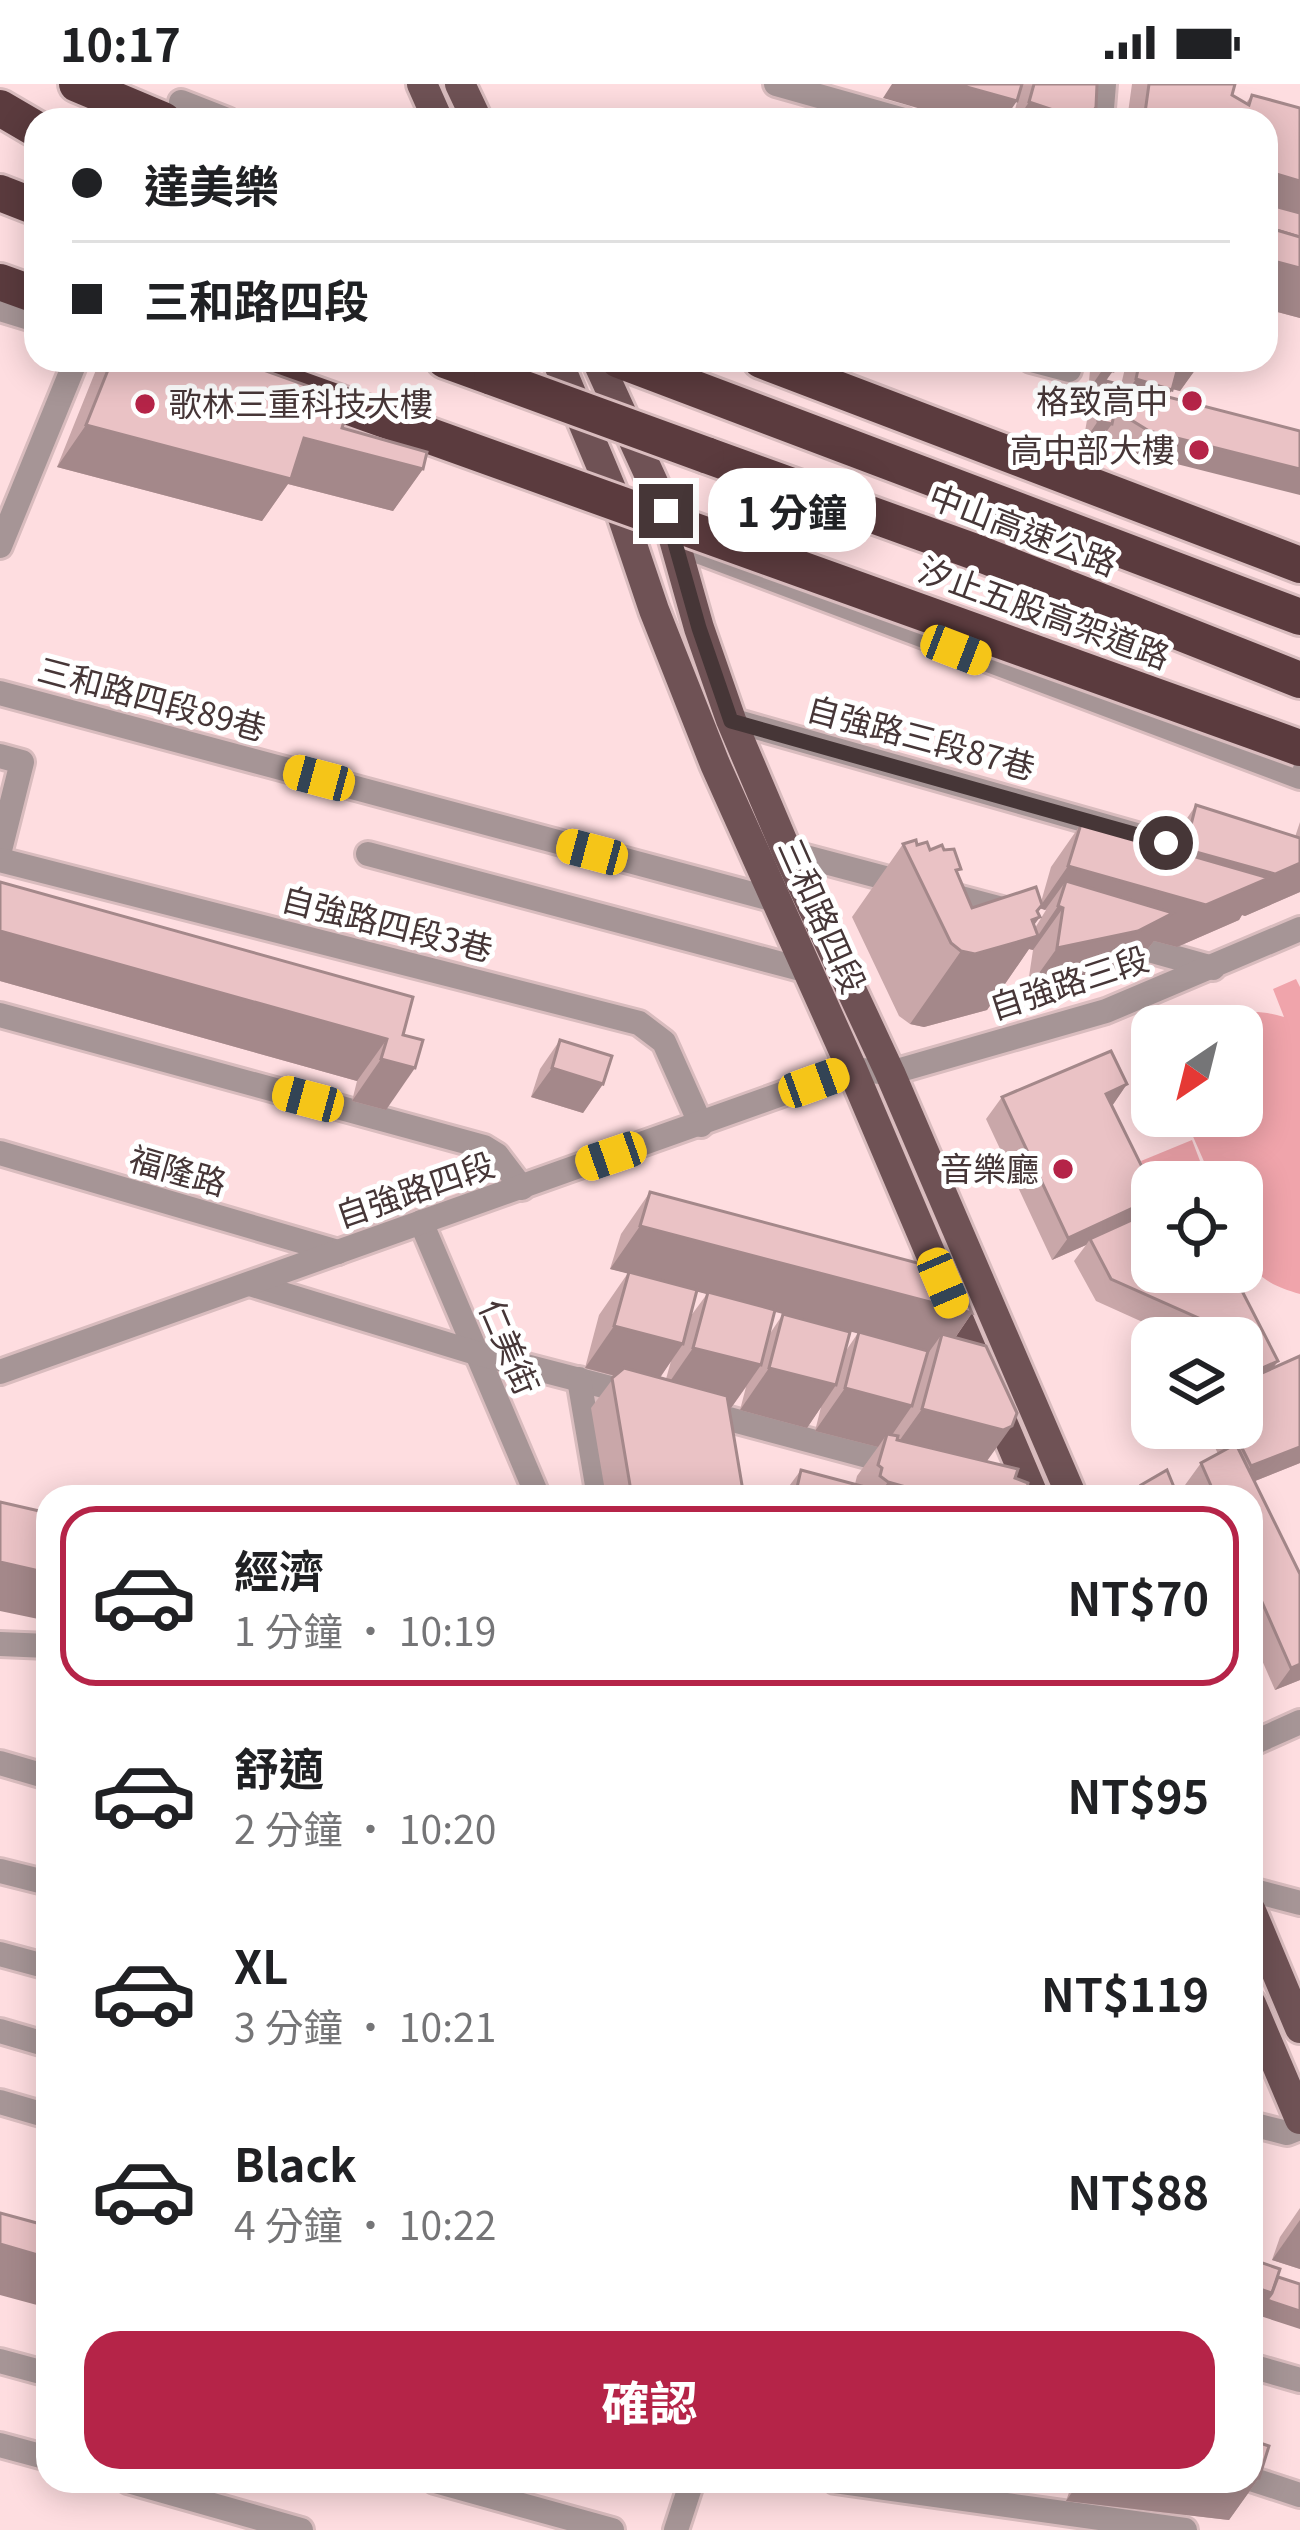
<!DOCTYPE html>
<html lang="zh-TW">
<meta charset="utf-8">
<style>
:root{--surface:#fff;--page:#f2f2f2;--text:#202124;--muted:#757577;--line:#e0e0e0;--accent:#b52448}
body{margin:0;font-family:Georgia,"Noto Sans TC",serif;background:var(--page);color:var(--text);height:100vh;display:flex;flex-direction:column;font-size:45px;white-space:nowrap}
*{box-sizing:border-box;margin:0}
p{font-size:39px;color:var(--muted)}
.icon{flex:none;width:66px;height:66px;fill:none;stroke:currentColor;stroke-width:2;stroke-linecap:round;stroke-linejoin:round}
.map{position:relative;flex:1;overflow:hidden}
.panel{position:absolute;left:36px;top:1401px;width:1227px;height:1008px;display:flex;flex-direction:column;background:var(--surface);border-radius:36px;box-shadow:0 6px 30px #0003}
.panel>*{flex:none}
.banner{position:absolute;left:24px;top:24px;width:1254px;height:264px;border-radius:36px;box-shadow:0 6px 30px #0003;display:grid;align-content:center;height:264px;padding:0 48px;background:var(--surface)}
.needle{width:78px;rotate:215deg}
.controls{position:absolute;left:1131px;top:921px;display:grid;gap:24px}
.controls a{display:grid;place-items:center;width:132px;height:132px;border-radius:24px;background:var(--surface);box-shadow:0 6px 30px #0003;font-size:60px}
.end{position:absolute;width:54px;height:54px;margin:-27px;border:15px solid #463637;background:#fff;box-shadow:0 0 0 6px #fff}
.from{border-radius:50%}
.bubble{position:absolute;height:84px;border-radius:36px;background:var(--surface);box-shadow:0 6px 30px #0003;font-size:39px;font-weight:700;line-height:84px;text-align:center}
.car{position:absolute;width:36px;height:72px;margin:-36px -18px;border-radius:15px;box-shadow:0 0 9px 3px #0007;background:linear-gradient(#f5c518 24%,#345 0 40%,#f5c518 0 76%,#345 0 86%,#f5c518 0)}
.banner b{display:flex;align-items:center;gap:42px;height:114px;font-size:45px}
.banner b+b{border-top:3px solid var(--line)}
.banner i{width:30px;height:30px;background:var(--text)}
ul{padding:21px 0 0;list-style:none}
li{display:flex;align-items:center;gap:36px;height:180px;margin:0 24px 18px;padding:0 24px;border:6px solid transparent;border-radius:36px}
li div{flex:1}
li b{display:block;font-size:45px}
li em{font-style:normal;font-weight:700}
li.current{border-color:var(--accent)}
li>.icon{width:108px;height:108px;stroke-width:1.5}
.primary-button{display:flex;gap:24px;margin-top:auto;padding:24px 48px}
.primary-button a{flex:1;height:138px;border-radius:36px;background:var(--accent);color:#fff;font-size:48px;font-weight:700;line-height:138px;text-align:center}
.status{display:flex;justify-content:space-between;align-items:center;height:84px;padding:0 60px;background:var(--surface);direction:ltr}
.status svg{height:33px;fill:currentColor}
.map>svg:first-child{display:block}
.green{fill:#f0a4ab}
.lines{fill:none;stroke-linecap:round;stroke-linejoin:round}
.minor-casing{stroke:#d9bcbe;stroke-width:30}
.major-casing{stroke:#d9bcbe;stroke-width:36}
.highway-casing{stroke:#d9bcbe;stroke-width:42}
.minor{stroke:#a69596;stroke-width:24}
.major{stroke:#6f5255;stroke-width:30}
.highway{stroke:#5b3b3e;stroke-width:36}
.highway-bridge-casing{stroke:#d9bcbe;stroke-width:42;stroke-linecap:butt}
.highway-bridge{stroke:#5b3b3e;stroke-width:36}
.wall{fill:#c9a7a9;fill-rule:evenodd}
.shaded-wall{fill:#a4888a}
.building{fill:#eac2c5;stroke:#a4888a;stroke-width:3}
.route{stroke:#463637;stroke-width:15}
.poi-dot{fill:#b52448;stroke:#fff;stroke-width:4.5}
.labels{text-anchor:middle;stroke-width:10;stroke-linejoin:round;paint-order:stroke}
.poi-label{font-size:33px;fill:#463637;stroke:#fff;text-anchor:end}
.street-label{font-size:33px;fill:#463637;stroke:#fff}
</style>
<div class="status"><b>10:17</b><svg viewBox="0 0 49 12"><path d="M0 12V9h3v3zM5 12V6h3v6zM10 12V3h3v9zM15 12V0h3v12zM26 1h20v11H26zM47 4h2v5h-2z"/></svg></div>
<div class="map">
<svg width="1300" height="2446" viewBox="0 0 1300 2446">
<rect width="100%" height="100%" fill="#fedde0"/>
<!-- green -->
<g class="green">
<path d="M1296 895 1300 903V1210C1232 1192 1242 1156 1242 1098H1213L1184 1032H1242V942H1208C1235 927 1254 924 1284 933L1273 905Z"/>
<polygon points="1192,1056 1208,1098 1152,1098 1152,1105 1141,1077"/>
</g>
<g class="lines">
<!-- minor casing -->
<g class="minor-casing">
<g id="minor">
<polyline points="776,0 904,36"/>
<polyline points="181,18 227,36"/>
<polyline points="1101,36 1104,0"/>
<polyline points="0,225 36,236"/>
<polyline points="1031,276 1069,286 1070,276"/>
<polyline points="676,459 1300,693"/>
<polyline points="0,462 76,276"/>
<polyline points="0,609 775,816"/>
<polyline points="731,636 1200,769"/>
<polyline points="0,672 22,678 0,766"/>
<polyline points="787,768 1017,829"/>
<polyline points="368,770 808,887"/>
<polyline points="0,776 639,939 664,958 701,1041"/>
<polyline points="1120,858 1213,884"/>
<polyline points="0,931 484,1063 497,1071 522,1104"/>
<polyline points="0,1069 338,1168"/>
<polyline points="421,1138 538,1413"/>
<polyline points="250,1200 476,1269 634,1310"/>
<polyline points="0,1288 852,985 890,989 1106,927 1300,845"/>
<polyline points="579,1295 599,1413"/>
<polyline points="703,1328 901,1381"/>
<polyline points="0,1560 48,1562"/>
<polyline points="1251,1660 1300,1638"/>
<polyline points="0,1679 48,1693"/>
<polyline points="0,1787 48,1799"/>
<polyline points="1251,1806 1300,1819"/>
<polyline points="0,1870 48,1883"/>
<polyline points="0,1947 48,1961"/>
<polyline points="0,2018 48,2032"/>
<polyline points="1251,2040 1287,2049 1300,2044"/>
<polyline points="0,2277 48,2290"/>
<polyline points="1251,2282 1300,2296"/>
<polyline points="0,2361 48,2374"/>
<polyline points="1251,2395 1300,2411"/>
<polyline points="128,2397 301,2446"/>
<polyline points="435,2397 612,2446"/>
<polyline points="835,2397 1185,2446"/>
<polyline points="676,2446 692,2397"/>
</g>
</g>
<!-- major casing -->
<g class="major-casing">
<g id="major">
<polyline points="422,0 438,36"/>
<polyline points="460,0 477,36"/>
<polyline points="557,276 622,431 654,526 715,680 852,985 1034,1413"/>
<polyline points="597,276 666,427 699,544 731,636 787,768 890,989 1072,1413"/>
<polyline points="1251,1827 1300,1944"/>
<polyline points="1251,1920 1300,2035"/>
</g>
</g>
<!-- highway casing -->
<g class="highway-casing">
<g id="highway">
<polyline points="77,0 163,36"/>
<polyline points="0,24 36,45"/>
<polyline points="0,109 36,123"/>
<polyline points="0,198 36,211"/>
<polyline points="445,276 492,293"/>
<polyline points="619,276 1300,533"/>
<polyline points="761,276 1300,481"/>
<polyline points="706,371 978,469 1300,596"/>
</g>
</g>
<!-- minor -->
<use href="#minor" class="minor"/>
<!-- major -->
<use href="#major" class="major"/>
<!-- highway -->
<use href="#highway" class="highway"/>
<!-- highway-bridge casing -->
<g class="highway-bridge-casing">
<g id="highway-bridge">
<polyline points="218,276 1300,664"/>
<polyline points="492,293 706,371"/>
</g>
</g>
<!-- highway-bridge -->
<use href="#highway-bridge" class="highway-bridge"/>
</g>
<!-- wall -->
<g class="wall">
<polygon points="1022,0 1097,0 1096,23 1087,36 1012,36"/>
<polygon points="1132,0 1235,0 1232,11 1246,19 1252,11 1300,24 1300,234 1266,225 1266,36 1127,36"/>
<polygon points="100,276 235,276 342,344 423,385 393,427 288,400 262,437 57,383"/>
<polygon points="1098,276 1115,276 1106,297 1121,301 1127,276 1201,276 1180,307 1172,305 1167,313 1300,347 1133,369 1104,351 1096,362 1083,359 1090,319 1097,309 1088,307 1090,287"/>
<path d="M1196 721 1295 753 1300 738V808L1245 832 1242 831 1239 836 1177 863 1154 857 1143 871 1108 889 1027 906 1033 866 1029 865 987 926 924 943 910 940 899 932 852 833 903 760 917 761 930 766 958 790 972 824 1041 818 1051 783 1081 740 1166 765ZM1039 824 1046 826 1035 844 1034 841Z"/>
<polygon points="0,798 403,951 386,1026 352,1017 357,997 0,897"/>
<polygon points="560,956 603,1000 583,1029 531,1013 540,985"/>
<polygon points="1111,967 1127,1000 1112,1022 1152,1103 1152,1120 1141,1135 1133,1139 1147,1162 1152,1165 1152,1188 1206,1188 1240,1203 1278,1277 1273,1284 1300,1272 1300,1379 1255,1397 1300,1490 1300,1596 1275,1606 1251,1551 1251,1413 1191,1413 1185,1401 1201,1379 1218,1370 1206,1344 1242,1344 1242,1254 1178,1254 1096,1217 1074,1177 1086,1161 1052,1176 986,1035 1002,1013"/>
<path d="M650 1108 972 1229 955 1254 986 1378 1015 1394 1025 1413H781L801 1386 855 1400 857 1392 878 1363 815 1347 821 1323 807 1344 740 1326 746 1303 731 1324 729 1323 744 1413H606L591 1324 615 1292 585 1284 599 1231 628 1189 610 1185 621 1150ZM697 1207 707 1210 690 1233ZM775 1227 858 1249 845 1268 783 1230 769 1251ZM671 1277 666 1295 660 1294Z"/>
<polygon points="1141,1401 1178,1413 1133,1413"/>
<polygon points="1300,2124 1300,2185 1272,2176 1280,2153"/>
<polygon points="1259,2394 1229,2436 1066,2417 1073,2397 1251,2397"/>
</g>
<!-- shaded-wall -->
<g class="shaded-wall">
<polygon points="892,0 956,0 1017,17 1004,36 959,36 883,14"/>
<polygon points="1029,18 1090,32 1087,36 1017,36"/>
<polygon points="1266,87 1300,97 1300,132 1266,122"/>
<polygon points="1266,155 1300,164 1300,234 1266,225"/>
<polygon points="1179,276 1201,278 1180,307 1161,302"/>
<polygon points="1103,285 1113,287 1097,309 1088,307"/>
<polygon points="1136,295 1172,306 1151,335 1115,325"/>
<polygon points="1098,337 1112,340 1096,362 1083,359"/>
<polygon points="86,341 304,354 423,385 393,427 288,400 262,437 57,383"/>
<polygon points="1149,347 1300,385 1300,411 1133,369"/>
<polygon points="1300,760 1300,808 1245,832 1242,831 1239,836 1177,863 1154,857 1143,871 1108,889 1027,906 1057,864 1063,824 1033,866 1029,865 987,926 924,943 910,940 961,867 1040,833 1023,856 1037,853 1058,822 1066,797 1045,826 1039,824 1068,782 1156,807 1185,765"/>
<polygon points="0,847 387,955 357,997 0,897"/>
<polygon points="381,975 415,984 386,1026 352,1017"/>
<polygon points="552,984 603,1000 583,1029 531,1013"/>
<polygon points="1127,1000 1112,1022 1106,1010"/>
<polygon points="1152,1115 1152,1120 1141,1135 1092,1158 1090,1155 1086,1161 1052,1176 1068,1154"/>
<polygon points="640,1142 972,1229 943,1271 942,1250 929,1268 610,1185"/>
<polygon points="614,1242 683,1260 654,1302 585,1284"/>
<polygon points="693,1264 761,1281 731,1324 664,1306"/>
<polygon points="1278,1277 1262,1299 1242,1308 1242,1293"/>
<polygon points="769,1284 836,1301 807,1344 740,1326"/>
<polygon points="845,1304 912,1322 883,1364 887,1350 878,1363 815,1347"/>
<polygon points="922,1325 1012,1342 982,1384 892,1367"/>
<polygon points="1300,1363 1300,1379 1235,1405 1251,1382"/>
<polygon points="888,1398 941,1413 877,1413"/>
<polygon points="0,1478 48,1489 48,1537 0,1527"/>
<polygon points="1300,1580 1300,1596 1275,1606 1291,1584"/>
<polygon points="1300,2136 1300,2185 1272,2176"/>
<polygon points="0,2160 48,2174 48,2224 0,2211"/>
<polygon points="1251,2202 1272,2209 1300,2227 1300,2245 1251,2229"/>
<polygon points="1251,2393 1259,2394 1229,2436 1066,2417 1080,2397 1251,2397"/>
</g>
<!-- building -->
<g class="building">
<polygon points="956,0 1022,0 1017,17"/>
<polygon points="1034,0 1097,0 1096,23 1090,32 1080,35 1029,18"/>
<polygon points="1149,0 1235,0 1232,11 1249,21 1252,11 1300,24 1300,97 1266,87 1266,36 1144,36"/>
<polygon points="1266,120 1300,129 1300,153 1266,143"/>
<polygon points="1266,143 1300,153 1300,184 1266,175"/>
<polygon points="112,276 235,276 350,317 342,344 427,368 423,385 304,354 291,395 86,341"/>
<polygon points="1105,276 1115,276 1113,287 1103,285"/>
<polygon points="1140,276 1180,276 1172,306 1136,295"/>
<polygon points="1106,297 1300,347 1300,385 1149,347 1115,326 1112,340 1098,337"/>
<polygon points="1196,721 1300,754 1300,779 1275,790 1185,765"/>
<polygon points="1081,740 1269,794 1206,821 1068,782"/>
<polygon points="916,756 917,761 927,758 930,766 942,761 944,766 954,765 961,785 956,786 972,824 1036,803 1042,821 1037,827 1040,833 1032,836 1038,852 975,870 961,867 951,859 903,760"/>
<polygon points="1066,797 1173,829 1138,847 1057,864 1063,824 1058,822"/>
<polygon points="0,798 413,913 403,951 423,956 415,984 381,975 387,955 0,847"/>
<polygon points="560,956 612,972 603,1000 552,984"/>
<polygon points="1111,967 1127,1000 1106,1010 1152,1103 1152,1115 1068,1154 1002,1013"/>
<polygon points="650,1108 955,1189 972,1229 640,1142"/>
<polygon points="1132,1136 1147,1162 1152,1165 1152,1188 1206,1188 1240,1203 1278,1277 1242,1293 1242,1254 1214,1254 1205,1237 1111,1195 1090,1155"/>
<polygon points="629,1188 697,1206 683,1260 614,1242"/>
<polygon points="708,1208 775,1226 761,1281 693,1264"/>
<polygon points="783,1230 850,1248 836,1301 769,1284"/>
<polygon points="859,1248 928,1267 912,1322 845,1304"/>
<polygon points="942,1250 986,1262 1017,1329 1012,1342 1003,1346 922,1325"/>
<polygon points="1300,1272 1300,1363 1251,1382 1232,1344 1242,1344 1242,1298"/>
<polygon points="624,1284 727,1312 744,1413 632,1413 612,1294"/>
<polygon points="887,1350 898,1352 897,1356 1018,1385 1015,1394 1028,1399 1025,1413 941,1413 888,1398 880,1392 882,1384 878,1381"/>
<polygon points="1236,1360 1300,1490 1300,1580 1291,1584 1251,1493 1251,1413 1216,1413 1201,1379"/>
<polygon points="801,1386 903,1413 801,1413 802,1408 796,1408"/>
<polygon points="1167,1386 1178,1413 1148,1413 1141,1401"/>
<polygon points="0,1418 48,1429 48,1489 0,1478"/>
<polygon points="0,2129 48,2142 48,2174 0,2160"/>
<polygon points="1251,2150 1257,2152 1251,2169"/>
<polygon points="1251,2175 1280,2185 1272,2209 1251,2202"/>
<polygon points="1278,2193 1300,2200 1300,2227 1267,2216 1272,2209"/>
<polygon points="1251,2356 1269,2362 1259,2394 1251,2393"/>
</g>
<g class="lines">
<!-- route -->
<polyline class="route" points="666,427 699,544 731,637 1166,759"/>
</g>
<!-- markers -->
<g class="poi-dot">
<circle cx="1192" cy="317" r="12"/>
<circle cx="145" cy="320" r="12"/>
<circle cx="1199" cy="366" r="12"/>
<circle cx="1063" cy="1085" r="12"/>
</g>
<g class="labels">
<!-- poi labels -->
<g class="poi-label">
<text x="1168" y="329">格致高中</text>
<text x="169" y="332" text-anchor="start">歌林三重科技大樓</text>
<text x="1175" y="378">高中部大樓</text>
<text x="1039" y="1097">音樂廳</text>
</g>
<!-- street labels -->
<g class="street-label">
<text transform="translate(1023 446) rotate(21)" y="12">中山高速公路</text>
<text transform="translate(1044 529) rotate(20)" y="12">汐止五股高架道路</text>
<text transform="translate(152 615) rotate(15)" y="12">三和路四段89巷</text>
<text transform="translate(921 654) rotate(15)" y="12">自強路三段87巷</text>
<text transform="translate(822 832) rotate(66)" y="12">三和路四段</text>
<text transform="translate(387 840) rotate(14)" y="12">自強路四段3巷</text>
<text transform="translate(1069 899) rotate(-18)" y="12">自強路三段</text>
<text transform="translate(178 1087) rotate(16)" y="12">福隆路</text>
<text transform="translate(415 1106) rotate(-19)" y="12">自強路四段</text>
<text transform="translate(509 1263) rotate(67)" y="12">仁美街</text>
</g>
</g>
</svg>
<div class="controls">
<a><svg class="needle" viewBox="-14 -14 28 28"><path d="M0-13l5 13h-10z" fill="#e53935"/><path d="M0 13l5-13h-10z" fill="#757577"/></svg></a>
<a><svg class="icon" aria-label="locate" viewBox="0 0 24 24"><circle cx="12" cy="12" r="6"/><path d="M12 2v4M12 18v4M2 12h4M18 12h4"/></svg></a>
<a><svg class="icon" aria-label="layers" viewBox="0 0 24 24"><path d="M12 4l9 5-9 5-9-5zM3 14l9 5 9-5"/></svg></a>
</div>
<i class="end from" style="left:1166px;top:759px"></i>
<i class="end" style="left:666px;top:427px"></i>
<div class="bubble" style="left:708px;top:384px;width:168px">1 分鐘</div>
<i class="car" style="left:956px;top:566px;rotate:111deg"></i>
<i class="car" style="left:319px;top:694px;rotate:285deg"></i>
<i class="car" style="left:592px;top:768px;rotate:285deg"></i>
<i class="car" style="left:814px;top:999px;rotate:70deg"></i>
<i class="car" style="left:308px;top:1015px;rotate:285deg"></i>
<i class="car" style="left:611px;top:1072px;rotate:251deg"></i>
<i class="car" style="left:943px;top:1199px;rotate:157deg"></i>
<div class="banner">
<b><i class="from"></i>達美樂</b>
<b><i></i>三和路四段</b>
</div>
<section class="panel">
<ul>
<li class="current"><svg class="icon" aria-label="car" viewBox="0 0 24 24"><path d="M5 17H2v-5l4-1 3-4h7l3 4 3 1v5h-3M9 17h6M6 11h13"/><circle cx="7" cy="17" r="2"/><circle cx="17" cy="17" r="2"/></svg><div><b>經濟</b><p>1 分鐘 · 10:19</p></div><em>NT$70</em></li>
<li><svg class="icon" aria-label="car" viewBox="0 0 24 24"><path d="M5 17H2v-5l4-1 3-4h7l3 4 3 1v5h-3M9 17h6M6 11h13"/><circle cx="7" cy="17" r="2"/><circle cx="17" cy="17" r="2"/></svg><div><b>舒適</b><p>2 分鐘 · 10:20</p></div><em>NT$95</em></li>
<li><svg class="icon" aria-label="car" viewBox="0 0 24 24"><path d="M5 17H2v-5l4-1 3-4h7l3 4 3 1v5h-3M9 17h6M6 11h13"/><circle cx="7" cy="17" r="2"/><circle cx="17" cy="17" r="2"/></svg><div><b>XL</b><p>3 分鐘 · 10:21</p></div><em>NT$119</em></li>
<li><svg class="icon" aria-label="car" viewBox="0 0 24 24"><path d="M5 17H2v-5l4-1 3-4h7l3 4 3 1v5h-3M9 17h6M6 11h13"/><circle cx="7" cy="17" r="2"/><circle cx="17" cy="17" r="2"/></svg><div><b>Black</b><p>4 分鐘 · 10:22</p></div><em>NT$88</em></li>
</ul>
<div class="primary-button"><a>確認</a></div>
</section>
</div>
